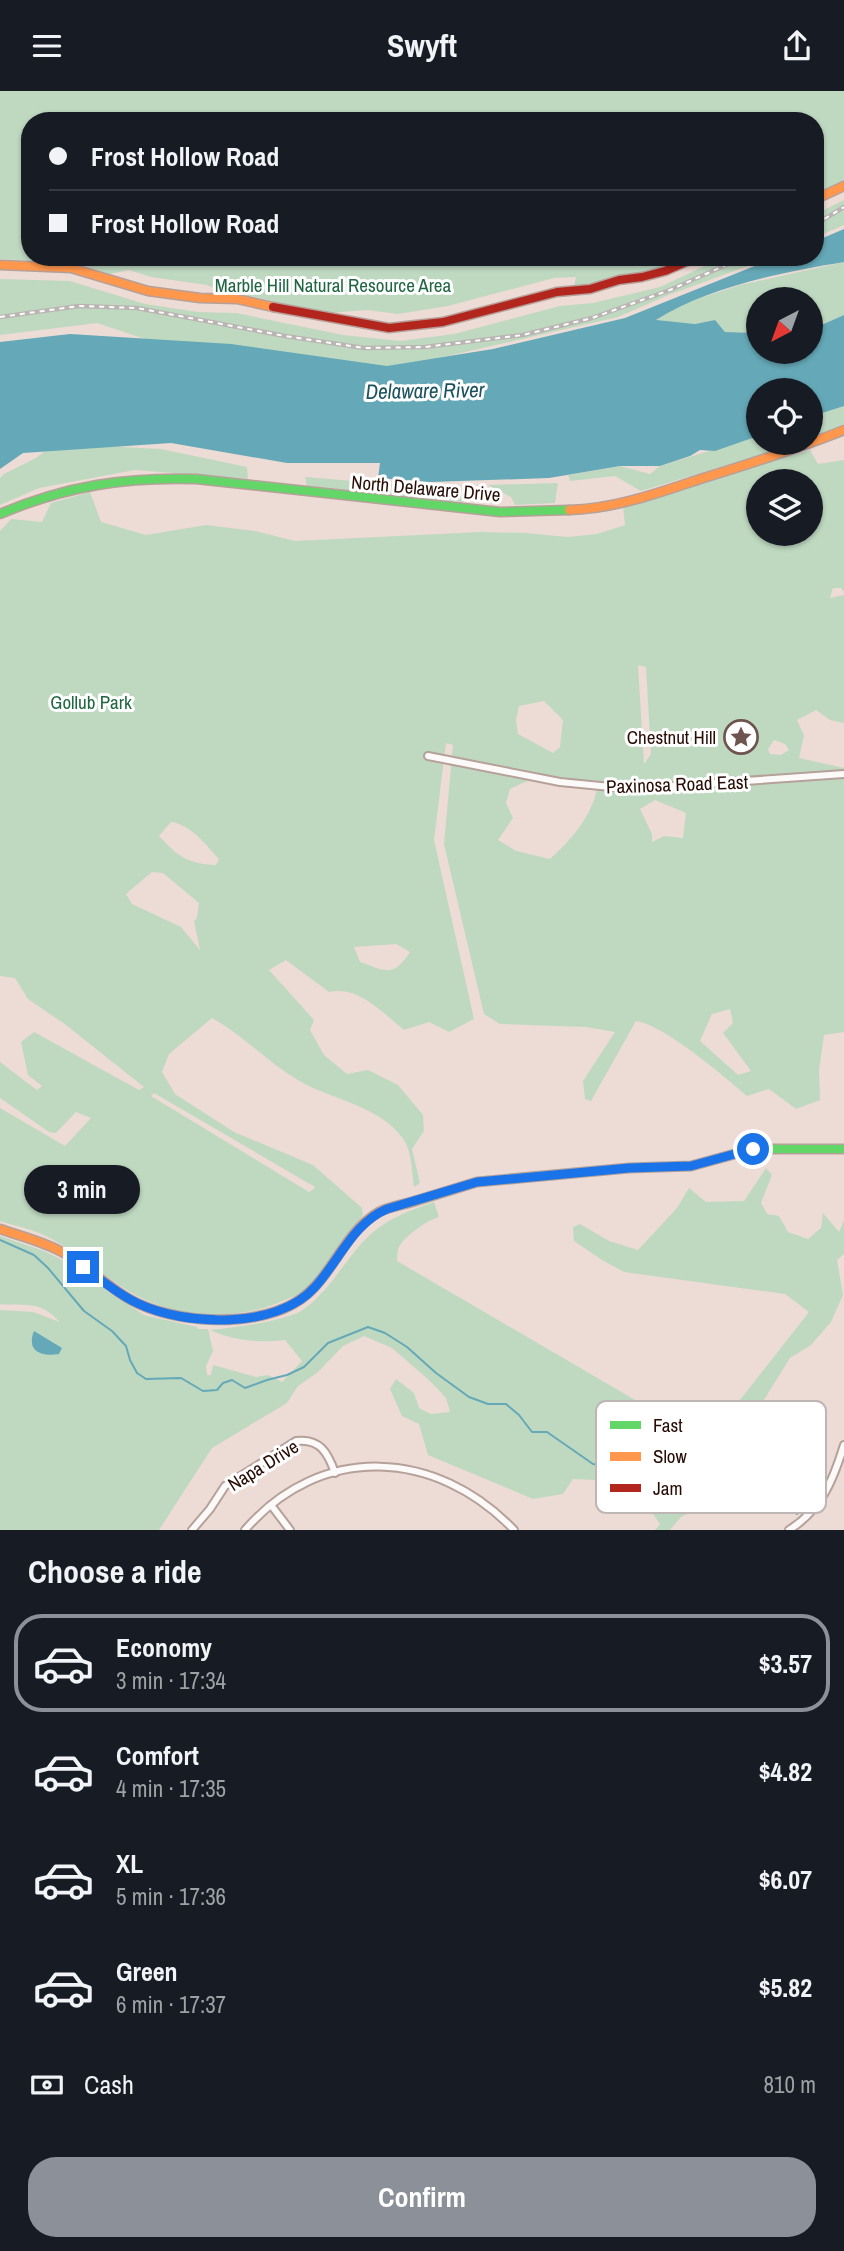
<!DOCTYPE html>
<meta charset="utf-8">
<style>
:root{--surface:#171b24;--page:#20242c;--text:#f1f3f6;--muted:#9ea1a6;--line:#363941;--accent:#8c9099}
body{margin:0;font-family:"Archivo Narrow",sans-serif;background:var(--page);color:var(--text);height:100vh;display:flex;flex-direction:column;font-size:26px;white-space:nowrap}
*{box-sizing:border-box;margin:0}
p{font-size:23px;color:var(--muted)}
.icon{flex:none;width:38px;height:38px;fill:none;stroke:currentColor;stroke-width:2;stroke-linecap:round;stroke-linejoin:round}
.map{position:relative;height:1439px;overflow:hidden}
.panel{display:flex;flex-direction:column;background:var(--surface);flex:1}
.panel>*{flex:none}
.hud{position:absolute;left:21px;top:21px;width:803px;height:154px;border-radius:28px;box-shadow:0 2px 5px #0004;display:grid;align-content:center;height:154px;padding:0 28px;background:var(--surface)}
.needle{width:46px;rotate:221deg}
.tools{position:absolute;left:746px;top:196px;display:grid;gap:14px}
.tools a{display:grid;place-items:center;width:77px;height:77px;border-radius:50%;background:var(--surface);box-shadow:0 2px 5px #0004;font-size:35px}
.end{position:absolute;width:32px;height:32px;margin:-16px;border:9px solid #1a73e8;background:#fff;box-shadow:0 0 0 4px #fff}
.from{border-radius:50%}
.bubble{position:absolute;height:49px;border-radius:24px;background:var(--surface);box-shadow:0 2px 5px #0004;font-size:23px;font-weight:700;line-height:49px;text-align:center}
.hud b{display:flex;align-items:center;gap:24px;height:66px;font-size:26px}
.hud b+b{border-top:2px solid var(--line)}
.hud i{width:18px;height:18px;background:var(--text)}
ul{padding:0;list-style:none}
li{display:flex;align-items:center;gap:21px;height:98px;margin:0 14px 10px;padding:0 14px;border:4px solid transparent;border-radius:28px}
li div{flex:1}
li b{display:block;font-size:26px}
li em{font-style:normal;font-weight:700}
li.on{border-color:var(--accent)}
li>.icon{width:63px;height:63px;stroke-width:1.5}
h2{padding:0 28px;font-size:32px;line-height:84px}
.pay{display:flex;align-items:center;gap:18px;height:77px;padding:0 28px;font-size:26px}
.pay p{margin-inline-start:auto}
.cta{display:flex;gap:14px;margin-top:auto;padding:14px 28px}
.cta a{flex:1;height:80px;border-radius:28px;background:var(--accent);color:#fff;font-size:28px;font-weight:700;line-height:80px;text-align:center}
header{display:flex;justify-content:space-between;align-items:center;height:91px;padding:0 28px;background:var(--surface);font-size:32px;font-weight:700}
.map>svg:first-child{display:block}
.green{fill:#bfd9c1;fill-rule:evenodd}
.water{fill:#65a8b7}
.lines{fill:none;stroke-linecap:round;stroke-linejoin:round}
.stream{stroke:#65a8b7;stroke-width:2}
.street-casing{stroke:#b6a09a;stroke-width:10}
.fast-casing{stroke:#b6a09a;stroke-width:11}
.slow-casing{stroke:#b6a09a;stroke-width:11}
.jam-casing{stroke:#b6a09a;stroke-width:11}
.street{stroke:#fcfaf9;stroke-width:6}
.fast{stroke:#63d668;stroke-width:8}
.slow{stroke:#ff974d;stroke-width:8}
.jam{stroke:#b3261e;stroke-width:8}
.rail-casing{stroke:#bab4b2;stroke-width:4.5}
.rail{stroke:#fff;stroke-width:2;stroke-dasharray:5;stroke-linecap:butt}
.route{stroke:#1a73e8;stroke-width:9}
.labels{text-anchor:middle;stroke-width:6;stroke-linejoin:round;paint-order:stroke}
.park-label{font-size:19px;fill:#206642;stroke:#fff}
.street-label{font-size:19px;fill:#280c05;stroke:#fff}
.poi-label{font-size:19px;fill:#280c05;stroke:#fff;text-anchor:end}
.water-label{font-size:21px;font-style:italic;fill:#1a525f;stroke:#fff}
.key{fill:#fff;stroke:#beb6b4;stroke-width:2}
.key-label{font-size:19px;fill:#280c05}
</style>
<header><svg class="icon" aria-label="menu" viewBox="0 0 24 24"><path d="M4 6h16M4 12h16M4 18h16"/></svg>Swyft<svg class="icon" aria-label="share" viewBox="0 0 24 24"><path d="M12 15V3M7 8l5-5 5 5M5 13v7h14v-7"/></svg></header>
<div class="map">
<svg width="844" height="1439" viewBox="0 0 844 1439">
<rect width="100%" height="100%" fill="#eddbd5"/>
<!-- green -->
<g class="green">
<path d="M0 0H844V89L816 102V30H30V166H680C660 181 639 180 617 185 602 188 589 194 574 195L576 186 554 187 448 215 398 223 368 219 327 222 250 205 225 202 207 194 151 186 129 179 109 183 79 173 0 168Z"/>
<polygon points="844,109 844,134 816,146 816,123"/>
<polygon points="724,166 772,166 666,205 618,226 409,274 352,277 166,255 97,232 0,244 0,188 70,190 145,213 198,221 236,222 343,244 400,250 454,243 560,215 593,212 660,196"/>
<polygon points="844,171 844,224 810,239 810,208 758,208 758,242 725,241 715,229 695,233 655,230 682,213 740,194"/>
<polygon points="844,315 844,333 810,347 810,326"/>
<polygon points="758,345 758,352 800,352 641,400 615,385 570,390 568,384 620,375 650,383 660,375"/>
<polygon points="84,354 161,358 247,376 248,388 135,379 39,397 0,414 0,387 4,383 36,367 52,355"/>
<path d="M810 359 818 373 844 369V501L841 497H833L830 507 844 504V632L830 629 816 619 797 629 804 644 799 667 844 677V941L824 944 819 979 820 1009 796 1018 769 998 747 1005C724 985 664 934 636 930L591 1010 585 1008 583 990 615 941 586 936 500 933 484 923 444 753 453 654 446 652 434 749 474 928 449 941 429 931 404 939C383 922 358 894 329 901L286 869 269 879 314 929 310 939 324 964 347 983 368 979 398 994 423 1024 424 1040 412 1058 420 1092 414 1096C412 1083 412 1061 404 1049 385 1020 343 1010 313 997 275 980 248 947 212 927L169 963 162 981 175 1003 234 1041 313 1074 362 1117 363 1124C345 1149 328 1180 304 1200 299 1204 291 1206 285 1209 237 1231 176 1228 130 1201 101 1183 76 1160 46 1145 32 1138 15 1135 0 1130V1017L65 1055 91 1027 76 1021 56 1042 49 1041 0 1007V971L37 999 42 995 28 984 21 951 34 941 139 999 144 996 66 934 28 908 15 887 0 885V440L11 428 42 431 51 412 90 401 101 431 146 444 206 434 255 440 295 450 481 441 526 442 568 446 597 443 625 434 623 415 660 406 693 394ZM758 390H810V443H758ZM638 574 646 576 651 663 644 673ZM544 610 563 629 560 656 553 662 518 643 516 629 519 615ZM774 649 785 653 789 659 781 664 770 663 768 658ZM533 683 598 693C593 724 573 747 550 768L516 760 498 749 513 727 506 712 510 698 527 690ZM655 709 686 722 683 747 664 745 652 751V743L640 718ZM171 731C190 733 206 754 219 768L216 774C187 773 178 765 159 745ZM152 781 163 782 199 812 197 827 194 830 200 859 181 836 132 813 126 803ZM396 853 410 861C393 887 386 880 360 871L354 856ZM730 918 733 932 723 942 751 980 738 984 700 950 712 923ZM154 1002 315 1096V1097L309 1101 151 1005Z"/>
<polygon points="305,386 459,399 464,411 307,395"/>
<polygon points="558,392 555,412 515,414 511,406 488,394"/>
<path d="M766 1077 772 1084 761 1112 767 1123 779 1125 788 1141 808 1148 821 1137 823 1122 839 1141 844 1129V1163L837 1169 843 1204 831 1231 811 1254 790 1267 762 1312 720 1361 736 1381 675 1393 699 1417 681 1426 670 1439H655L660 1433 648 1416 617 1403 597 1389 573 1388 563 1403 533 1408 428 1364 419 1333 402 1325 390 1298 396 1288 414 1302 419 1317 431 1323 450 1321 446 1307 429 1289 392 1257 364 1245 343 1255 318 1281 298 1295 287 1312 212 1357 159 1439H0V1219L33 1221 60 1231C37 1208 30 1216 0 1213V1145L44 1160 78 1177 107 1200 144 1224 197 1236 198 1238H208L213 1260 206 1275 207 1284H211L213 1274 256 1286 268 1284 282 1291 302 1270 285 1249C260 1252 234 1250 210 1239 232 1237 288 1230 304 1218 332 1198 347 1164 372 1142 391 1126 411 1119 434 1111L439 1126C427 1129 403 1146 398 1158 398 1159 397 1168 397 1170L707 1351 809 1221 785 1203 624 1181 602 1169 574 1150 573 1136 580 1133 609 1150 638 1159 677 1117 689 1097 706 1111 744 1110Z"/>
</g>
<!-- water -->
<g class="water">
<path d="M844 138V171C783 181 708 196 656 229L695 233 715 229 725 241 758 242V261H810V239L844 224V315L810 326V299H758V345L715 360 700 359 690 365 660 375H620L549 387 430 391 378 387 380 372H287L171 352 23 362 0 378V251L70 243 231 253 387 275 493 258 625 227 777 166H816V150Z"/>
<path d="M34 1240 62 1257 59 1263C41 1266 26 1260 34 1240Z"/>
</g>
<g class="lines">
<!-- stream -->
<path class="stream" d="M0 1149 34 1164 48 1177 84 1220 112 1240 126 1255 130 1269 137 1282 146 1288 181 1287 203 1300 217 1299 223 1292 232 1289 245 1297 267 1289 287 1284 304 1276 328 1252 368 1236 385 1242 407 1256 436 1282 469 1306 488 1313H506L519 1324 532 1341H547L593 1373 644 1382 666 1396 670 1402C686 1403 697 1395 712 1393 740 1389 778 1402 797 1423"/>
<!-- street casing -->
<g class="street-casing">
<g id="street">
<polyline points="428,665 560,691 631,698 844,683"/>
<polyline points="271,1414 290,1439"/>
<path d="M192 1439 210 1418 225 1395 296 1350C320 1347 328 1362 335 1382"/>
<path d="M245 1439C321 1351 437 1358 514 1439"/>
<path d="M789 1439C821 1419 833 1390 844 1354"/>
</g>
</g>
<!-- fast casing -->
<g class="fast-casing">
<g id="fast">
<path d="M0 423C66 395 124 386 196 388L500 421 569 419"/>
<polyline points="415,1110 477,1091 629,1077 691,1075 753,1058 844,1058"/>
</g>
</g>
<!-- slow casing -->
<g class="slow-casing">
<g id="slow">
<polyline points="816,108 844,95"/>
<polyline points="0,174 71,177 148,200 200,207 237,208 273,216"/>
<path d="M569 419C614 418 658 402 700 388 749 373 797 358 844 339"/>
<path d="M0 1138C20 1145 41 1150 60 1160 86 1173 106 1195 131 1209 174 1233 259 1238 301 1208 333 1185 344 1141 379 1121 390 1115 403 1114 415 1110"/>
</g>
</g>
<!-- jam casing -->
<g class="jam-casing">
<polyline id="jam" points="273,216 389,237 443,231 557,201 590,198 619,189 642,186 665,180 697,166"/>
</g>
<!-- street -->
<use href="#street" class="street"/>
<!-- fast -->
<use href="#fast" class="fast"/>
<!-- slow -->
<use href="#slow" class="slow"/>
<!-- jam -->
<use href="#jam" class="jam"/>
<!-- rail casing -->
<g class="rail-casing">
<g id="rail">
<polyline points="816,133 844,116"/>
<polyline points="0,226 79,215 137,217 285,245 364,257 425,256 523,244 592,227 670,199 744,166"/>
</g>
</g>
<!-- rail -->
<use href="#rail" class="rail"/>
</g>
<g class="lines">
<!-- route -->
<path class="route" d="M83 1176C101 1188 117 1203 137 1212 184 1235 277 1239 315 1196 339 1170 353 1132 387 1118L477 1091 629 1077 691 1075 753 1058"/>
</g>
<!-- icons -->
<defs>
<g id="sight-ring" transform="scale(1.75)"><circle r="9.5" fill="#fff" stroke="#6d544e" stroke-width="1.5"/><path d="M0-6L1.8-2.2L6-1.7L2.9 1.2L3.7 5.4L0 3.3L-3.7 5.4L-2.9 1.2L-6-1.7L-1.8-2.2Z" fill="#6d544e"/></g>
</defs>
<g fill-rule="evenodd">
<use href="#sight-ring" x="741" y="646"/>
</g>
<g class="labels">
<!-- park labels -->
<g class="park-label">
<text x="333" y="201">Marble Hill Natural Resource Area</text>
<text x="91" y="618">Gollub Park</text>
</g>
<!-- street labels -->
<g class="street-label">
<text transform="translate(426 397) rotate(5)" y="7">North Delaware Drive</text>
<text transform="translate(677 693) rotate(-2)" y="7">Paxinosa Road East</text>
<text transform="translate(263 1374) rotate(-32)" y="7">Napa Drive</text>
</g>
<!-- poi labels -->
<g class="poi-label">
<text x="716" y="653">Chestnut Hill</text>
</g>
<!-- water labels -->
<g class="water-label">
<text transform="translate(425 300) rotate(-1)" y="7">Delaware River</text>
</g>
</g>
<!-- legend -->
<rect x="596" y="1310" width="230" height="112" rx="10" class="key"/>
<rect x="610" y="1330" width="31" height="8" fill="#63d668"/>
<rect x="610" y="1361" width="31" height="9" fill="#ff974d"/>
<rect x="610" y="1393" width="31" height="8" fill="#b3261e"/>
<g class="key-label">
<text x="653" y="1341">Fast</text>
<text x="653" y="1372">Slow</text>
<text x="653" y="1404">Jam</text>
</g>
</svg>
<div class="tools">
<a><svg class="needle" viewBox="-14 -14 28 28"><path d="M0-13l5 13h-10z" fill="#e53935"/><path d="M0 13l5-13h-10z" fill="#9ea1a6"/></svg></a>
<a><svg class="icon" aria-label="locate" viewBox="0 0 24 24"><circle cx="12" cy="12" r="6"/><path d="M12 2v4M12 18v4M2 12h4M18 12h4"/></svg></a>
<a><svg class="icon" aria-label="layers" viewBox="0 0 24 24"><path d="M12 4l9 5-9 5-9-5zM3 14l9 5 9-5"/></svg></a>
</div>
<i class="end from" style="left:753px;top:1058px"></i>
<i class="end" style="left:83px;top:1176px"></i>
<div class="bubble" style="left:24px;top:1074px;width:116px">3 min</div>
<div class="hud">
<b><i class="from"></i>Frost Hollow Road</b>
<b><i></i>Frost Hollow Road</b>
</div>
</div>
<section class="panel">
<h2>Choose a ride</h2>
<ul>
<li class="on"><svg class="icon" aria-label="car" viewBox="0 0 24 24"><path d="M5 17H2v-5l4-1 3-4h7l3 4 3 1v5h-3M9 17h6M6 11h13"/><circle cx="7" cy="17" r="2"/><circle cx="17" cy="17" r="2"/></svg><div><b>Economy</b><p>3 min · 17:34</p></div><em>$3.57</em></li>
<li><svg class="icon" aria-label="car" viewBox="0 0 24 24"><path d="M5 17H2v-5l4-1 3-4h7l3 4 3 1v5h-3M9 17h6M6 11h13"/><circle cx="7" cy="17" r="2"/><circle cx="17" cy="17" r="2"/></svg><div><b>Comfort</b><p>4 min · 17:35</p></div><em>$4.82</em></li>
<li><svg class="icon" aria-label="car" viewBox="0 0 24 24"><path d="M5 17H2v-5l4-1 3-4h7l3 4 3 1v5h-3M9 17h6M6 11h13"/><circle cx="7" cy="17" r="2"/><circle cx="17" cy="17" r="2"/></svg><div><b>XL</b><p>5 min · 17:36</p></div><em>$6.07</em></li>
<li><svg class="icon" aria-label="car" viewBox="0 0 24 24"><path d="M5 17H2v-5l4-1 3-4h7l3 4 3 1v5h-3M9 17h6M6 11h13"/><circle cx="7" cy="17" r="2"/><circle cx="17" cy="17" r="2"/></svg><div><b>Green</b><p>6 min · 17:37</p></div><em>$5.82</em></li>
</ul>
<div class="pay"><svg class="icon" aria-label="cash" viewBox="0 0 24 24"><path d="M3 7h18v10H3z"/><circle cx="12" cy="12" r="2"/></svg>Cash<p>810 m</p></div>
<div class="cta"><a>Confirm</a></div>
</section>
